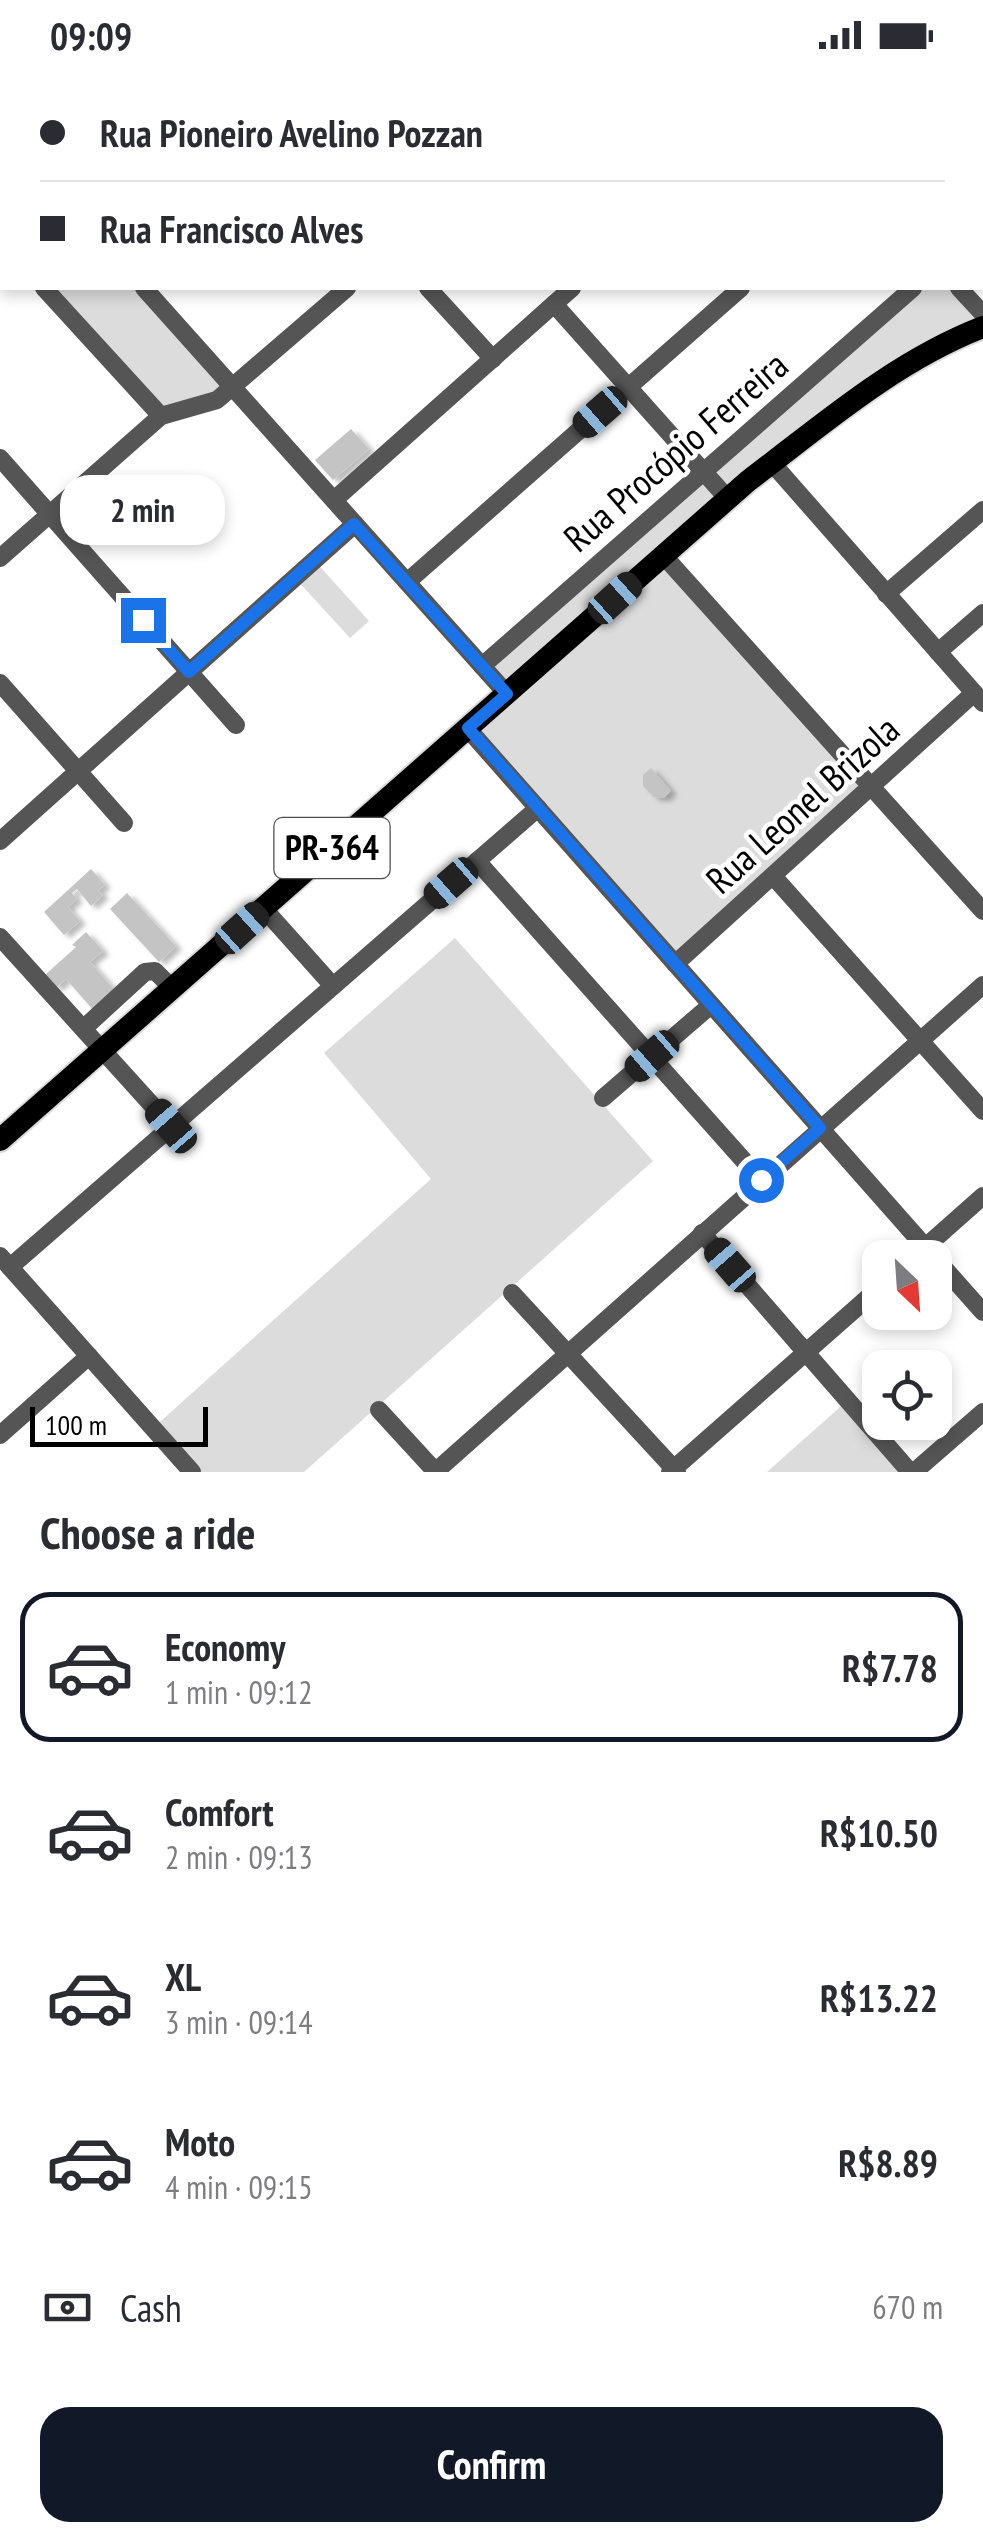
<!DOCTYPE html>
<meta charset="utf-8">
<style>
:root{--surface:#fff;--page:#f7f7f7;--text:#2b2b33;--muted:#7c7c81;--line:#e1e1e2;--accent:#111827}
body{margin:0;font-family:"PT Sans Narrow",sans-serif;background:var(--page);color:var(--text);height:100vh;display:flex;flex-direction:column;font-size:38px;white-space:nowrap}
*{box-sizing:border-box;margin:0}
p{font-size:32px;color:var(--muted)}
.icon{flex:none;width:55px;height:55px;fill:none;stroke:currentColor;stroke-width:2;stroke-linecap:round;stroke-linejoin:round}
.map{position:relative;height:1402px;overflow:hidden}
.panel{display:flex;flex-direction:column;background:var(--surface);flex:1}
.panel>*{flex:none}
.guide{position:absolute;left:0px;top:0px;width:985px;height:220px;box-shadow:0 5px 15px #0003;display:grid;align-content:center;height:220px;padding:0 40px;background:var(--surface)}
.needle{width:65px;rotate:155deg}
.fabs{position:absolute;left:862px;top:1170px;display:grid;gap:20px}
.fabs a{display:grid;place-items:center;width:90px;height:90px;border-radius:20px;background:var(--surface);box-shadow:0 5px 15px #0003;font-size:50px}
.scale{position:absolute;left:30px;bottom:25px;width:178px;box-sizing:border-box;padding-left:10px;border:5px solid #000;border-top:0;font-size:28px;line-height:35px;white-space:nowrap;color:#000;-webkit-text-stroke:8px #fff;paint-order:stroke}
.end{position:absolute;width:45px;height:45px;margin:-22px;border:12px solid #1a73e8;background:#fff;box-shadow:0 0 0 5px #fff}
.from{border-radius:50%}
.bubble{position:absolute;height:70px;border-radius:30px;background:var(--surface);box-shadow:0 5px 15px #0003;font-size:32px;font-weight:700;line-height:70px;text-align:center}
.car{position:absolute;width:30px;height:60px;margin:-30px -15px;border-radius:12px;box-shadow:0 0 8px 2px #0007;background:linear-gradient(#222 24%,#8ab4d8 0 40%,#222 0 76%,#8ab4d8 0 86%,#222 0)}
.guide b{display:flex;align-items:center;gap:35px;height:95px;font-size:38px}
.guide b+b{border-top:2px solid var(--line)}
.guide i{width:25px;height:25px;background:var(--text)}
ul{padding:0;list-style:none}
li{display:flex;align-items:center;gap:30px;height:150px;margin:0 20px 15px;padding:0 20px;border:5px solid transparent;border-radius:30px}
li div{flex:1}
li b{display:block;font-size:38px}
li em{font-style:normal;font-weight:700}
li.on{border-color:var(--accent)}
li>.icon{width:90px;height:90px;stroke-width:1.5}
h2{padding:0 40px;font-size:45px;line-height:120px}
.pay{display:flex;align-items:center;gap:25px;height:110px;padding:0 40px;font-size:38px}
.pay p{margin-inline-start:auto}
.button{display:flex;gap:20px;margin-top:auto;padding:20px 40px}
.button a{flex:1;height:115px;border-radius:30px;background:var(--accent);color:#fff;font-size:40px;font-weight:700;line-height:115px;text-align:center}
.status{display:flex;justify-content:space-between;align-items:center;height:70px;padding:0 50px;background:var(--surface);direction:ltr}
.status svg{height:28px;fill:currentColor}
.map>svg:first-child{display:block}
.green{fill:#dcdcdc}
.building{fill:#c4c4c4;filter:url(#shadow)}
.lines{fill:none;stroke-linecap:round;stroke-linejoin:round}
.major-casing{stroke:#dbdbdb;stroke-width:26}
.minor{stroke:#555;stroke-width:18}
.major{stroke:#000;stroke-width:22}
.route{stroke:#1a73e8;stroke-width:12}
.labels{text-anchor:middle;stroke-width:9;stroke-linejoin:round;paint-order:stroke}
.shield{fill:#fff;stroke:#4c4c4c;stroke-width:2.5}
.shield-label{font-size:35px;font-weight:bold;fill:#000}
.street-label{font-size:38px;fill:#000;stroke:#fff}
</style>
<div class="status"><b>09:09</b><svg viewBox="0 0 49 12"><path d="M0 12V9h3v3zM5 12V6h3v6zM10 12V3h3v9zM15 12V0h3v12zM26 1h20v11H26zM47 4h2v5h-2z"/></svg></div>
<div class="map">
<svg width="983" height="1402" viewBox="0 0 983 1402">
<defs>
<filter id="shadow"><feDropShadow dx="6" dy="3.5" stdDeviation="2.5" flood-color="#0004"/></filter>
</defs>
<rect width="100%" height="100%" fill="#fff"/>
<!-- green -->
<g class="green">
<polygon points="44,218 144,218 234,317 161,346"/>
<polygon points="913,218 959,218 983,244 919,289 663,485 873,717 675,894 468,659 506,624 482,596"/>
<polygon points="314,490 369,551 350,568 295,508"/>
<polygon points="455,868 653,1091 304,1402 192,1402 153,1358 431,1109 324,983"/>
<polygon points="848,1330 910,1402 767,1402"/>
</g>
<!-- building -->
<g class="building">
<polygon points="351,359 369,379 333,410 315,390"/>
<polygon points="651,698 671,721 664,728 654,727 643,716 643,705"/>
<polygon points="91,799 105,815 98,820 103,825 91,836 77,819 72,823 77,829 68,837 80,851 64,865 44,842"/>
<polygon points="127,823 176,876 159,892 110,839"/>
<polygon points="86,862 103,881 90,892 117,923 95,942 66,909 56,918 45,905 76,877 72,875"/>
</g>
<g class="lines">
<!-- major casing -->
<g class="major-casing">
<path id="major" d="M0 1070 748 411C822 355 895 291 983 257"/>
</g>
<!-- minor -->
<g class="minor">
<polyline points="232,0 235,2"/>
<polyline points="519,0 521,2"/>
<polyline points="872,0 876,2"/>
<polyline points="50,2 53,0"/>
<polyline points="251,2 254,0"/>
<polyline points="589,2 592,0"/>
<polyline points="813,2 816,0"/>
<polyline points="0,56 2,59"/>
<polyline points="982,93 983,94"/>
<polyline points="0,166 2,169"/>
<polyline points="982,179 983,180"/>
<polyline points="0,205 2,202"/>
<polyline points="44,218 161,346"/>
<polyline points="144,218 507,624"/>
<polyline points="428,218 493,289"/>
<polyline points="959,218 983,244"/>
<polyline points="554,234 728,429"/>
<polyline points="0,388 236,655"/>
<polyline points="772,393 983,633"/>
<polyline points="334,430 572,218"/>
<polyline points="663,485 983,841"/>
<polyline points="0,488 161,346 217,330 347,218"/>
<polyline points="407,512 741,218"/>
<polyline points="886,524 983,440"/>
<polyline points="938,582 983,543"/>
<polyline points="482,596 913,218"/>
<polyline points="0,613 124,753"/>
<polyline points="468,659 935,1188"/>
<polyline points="0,771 355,454"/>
<polyline points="477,791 761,1110"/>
<polyline points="773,806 983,1041"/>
<polyline points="264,839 333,916"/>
<polyline points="0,867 171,1056"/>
<polyline points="675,894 974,623"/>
<polyline points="84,958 145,902 155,901 172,918"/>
<polyline points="603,1028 711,935"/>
<polyline points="702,1163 910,1402"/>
<polyline points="0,1186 192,1402"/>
<polyline points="913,1188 983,1126"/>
<polyline points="935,1188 983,1242"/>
<polyline points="10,1197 538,738"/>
<polyline points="512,1223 677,1402"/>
<polyline points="379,1340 436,1402"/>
<polyline points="0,1365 89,1286"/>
<polyline points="435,1402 983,915"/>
<polyline points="670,1402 880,1217"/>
<polyline points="914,1402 983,1342"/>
</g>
<!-- major -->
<use href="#major" class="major"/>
</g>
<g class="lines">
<!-- route -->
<polyline class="route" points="143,550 189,602 354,454 507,624 468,658 820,1058 761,1110"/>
</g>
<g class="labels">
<!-- shield labels -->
<rect class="shield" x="274.5" y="748" width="115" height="60" rx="8"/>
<g class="shield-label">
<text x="332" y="790">PR-364</text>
</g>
<!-- street labels -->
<g class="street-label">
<text transform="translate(676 382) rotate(-41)" y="13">Rua Procópio Ferreira</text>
<text transform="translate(803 735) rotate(-42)" y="13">Rua Leonel Brizola</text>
</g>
</g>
</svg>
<div class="fabs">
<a><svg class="needle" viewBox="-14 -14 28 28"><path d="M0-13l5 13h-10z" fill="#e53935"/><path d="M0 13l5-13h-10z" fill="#7c7c81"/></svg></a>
<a><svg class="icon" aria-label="locate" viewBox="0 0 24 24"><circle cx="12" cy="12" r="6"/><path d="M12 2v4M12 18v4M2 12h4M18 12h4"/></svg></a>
</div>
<div class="scale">100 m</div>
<i class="end from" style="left:761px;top:1110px"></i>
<i class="end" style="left:143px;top:550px"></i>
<div class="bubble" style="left:60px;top:405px;width:165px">2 min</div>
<i class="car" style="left:600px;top:342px;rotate:229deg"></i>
<i class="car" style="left:615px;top:528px;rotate:48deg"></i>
<i class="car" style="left:451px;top:813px;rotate:229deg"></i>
<i class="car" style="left:242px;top:858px;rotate:48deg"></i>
<i class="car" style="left:652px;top:986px;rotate:229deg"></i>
<i class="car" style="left:171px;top:1056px;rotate:319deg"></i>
<i class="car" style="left:730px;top:1195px;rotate:319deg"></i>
<div class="guide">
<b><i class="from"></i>Rua Pioneiro Avelino Pozzan</b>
<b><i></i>Rua Francisco Alves</b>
</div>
</div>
<section class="panel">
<h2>Choose a ride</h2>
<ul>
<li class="on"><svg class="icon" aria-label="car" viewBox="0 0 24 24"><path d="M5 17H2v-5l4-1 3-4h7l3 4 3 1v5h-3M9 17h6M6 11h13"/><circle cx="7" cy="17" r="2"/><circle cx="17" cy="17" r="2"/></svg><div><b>Economy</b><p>1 min · 09:12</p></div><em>R$7.78</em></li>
<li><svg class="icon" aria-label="car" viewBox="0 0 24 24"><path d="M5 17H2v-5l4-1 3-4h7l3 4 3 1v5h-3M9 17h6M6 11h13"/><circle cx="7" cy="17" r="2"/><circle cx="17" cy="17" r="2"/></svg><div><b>Comfort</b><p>2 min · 09:13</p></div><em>R$10.50</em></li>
<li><svg class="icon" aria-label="car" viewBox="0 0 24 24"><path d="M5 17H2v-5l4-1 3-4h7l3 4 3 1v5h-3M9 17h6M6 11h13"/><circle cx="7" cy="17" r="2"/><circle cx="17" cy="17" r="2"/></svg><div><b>XL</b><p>3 min · 09:14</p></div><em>R$13.22</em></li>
<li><svg class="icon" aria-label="car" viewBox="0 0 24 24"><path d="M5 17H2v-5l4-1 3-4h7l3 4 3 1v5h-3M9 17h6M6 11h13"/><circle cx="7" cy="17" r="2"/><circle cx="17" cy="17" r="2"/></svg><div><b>Moto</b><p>4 min · 09:15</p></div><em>R$8.89</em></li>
</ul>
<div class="pay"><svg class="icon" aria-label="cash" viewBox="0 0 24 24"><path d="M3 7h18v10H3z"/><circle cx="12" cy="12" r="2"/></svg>Cash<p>670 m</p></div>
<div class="button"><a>Confirm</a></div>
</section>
